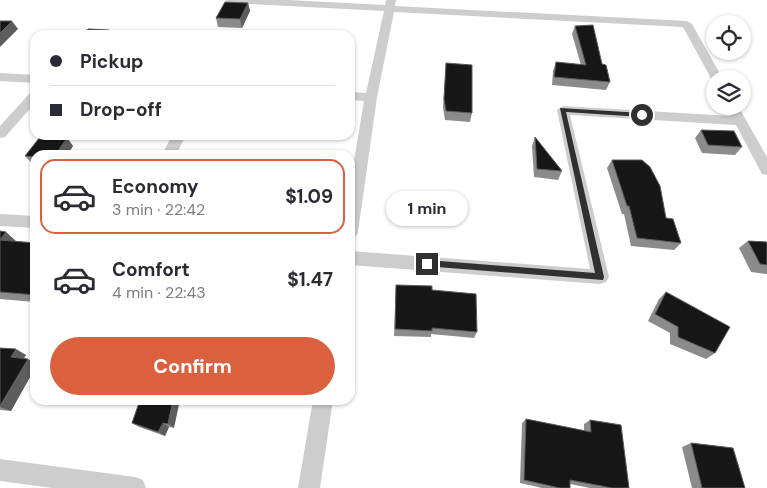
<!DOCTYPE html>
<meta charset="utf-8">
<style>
:root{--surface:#fff;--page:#f7f7f7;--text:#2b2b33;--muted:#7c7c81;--line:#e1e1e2;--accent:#db603e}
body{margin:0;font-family:"DM Sans",sans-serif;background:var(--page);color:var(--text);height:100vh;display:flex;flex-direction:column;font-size:19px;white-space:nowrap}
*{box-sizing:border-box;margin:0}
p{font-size:16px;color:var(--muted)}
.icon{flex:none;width:28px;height:28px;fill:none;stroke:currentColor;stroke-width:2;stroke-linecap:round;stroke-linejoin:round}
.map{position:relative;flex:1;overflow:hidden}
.details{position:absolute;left:30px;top:150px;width:325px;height:255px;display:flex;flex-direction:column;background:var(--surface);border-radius:15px;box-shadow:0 1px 4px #0004}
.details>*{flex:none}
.banner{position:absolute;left:30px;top:30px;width:325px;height:110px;border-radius:15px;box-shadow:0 1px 4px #0004;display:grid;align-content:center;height:110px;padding:0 20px;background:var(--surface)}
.tools{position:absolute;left:706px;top:15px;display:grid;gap:10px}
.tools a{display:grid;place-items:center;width:45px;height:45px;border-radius:50%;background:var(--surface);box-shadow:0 1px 4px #0004;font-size:25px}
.end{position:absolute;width:22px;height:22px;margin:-11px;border:6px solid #303030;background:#fff;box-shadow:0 0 0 2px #fff}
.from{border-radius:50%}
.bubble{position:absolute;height:35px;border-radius:18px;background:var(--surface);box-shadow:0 1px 4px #0004;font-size:16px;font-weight:700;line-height:35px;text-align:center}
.banner b{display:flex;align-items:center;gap:18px;height:48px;font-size:19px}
.banner b+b{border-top:1px solid var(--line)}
.banner i{width:12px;height:12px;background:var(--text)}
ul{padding:9px 0 0;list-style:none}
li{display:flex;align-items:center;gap:15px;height:75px;margin:0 10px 8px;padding:0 10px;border:2px solid transparent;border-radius:15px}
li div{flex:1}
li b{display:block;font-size:19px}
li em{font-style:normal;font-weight:700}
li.on{border-color:var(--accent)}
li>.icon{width:45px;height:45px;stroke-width:1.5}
.action{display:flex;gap:10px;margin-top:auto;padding:10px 20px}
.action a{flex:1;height:58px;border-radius:30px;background:var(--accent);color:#fff;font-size:20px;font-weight:700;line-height:58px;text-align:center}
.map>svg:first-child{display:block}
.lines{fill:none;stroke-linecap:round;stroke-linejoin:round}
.street{fill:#cdcdcd;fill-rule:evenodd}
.wall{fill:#8b8b8b}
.shaded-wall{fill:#5d5d5d}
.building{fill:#171717;stroke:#5d5d5d}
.route{fill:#303030}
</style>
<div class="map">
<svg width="767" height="488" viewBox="0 0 767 488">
<rect width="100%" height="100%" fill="#fff"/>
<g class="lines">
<!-- street -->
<g class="street">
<polygon points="225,0 288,0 385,5 386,0 396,0 395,6 687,21 692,24 723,79 715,79 715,82 713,82 683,27 394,12 377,97 358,232 356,236 350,238 350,185 364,101 350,100 350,92 366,93 384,11 230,3"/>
<polygon points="0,73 35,75 35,83 0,81"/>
<polygon points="35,91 35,103 5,137 0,138 0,126 31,92"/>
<polygon points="563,106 731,116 726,106 738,106 767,157 767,175 762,174 736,125 570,115 609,277 606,282 600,284 350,265 350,251 590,269 557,110"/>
<polygon points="172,135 186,135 176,155 162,155"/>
<polygon points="0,214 35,216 35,228 0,226"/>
<polygon points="313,400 333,400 320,488 298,488"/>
<polygon points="0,459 135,477 143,480 146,488 52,488 0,481"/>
</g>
</g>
<!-- wall -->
<g class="wall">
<polygon points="248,3 250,11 242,28 218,27 216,18"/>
<polygon points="575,26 602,64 610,82 606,90 552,85 553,71 556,62 581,65 572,34"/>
<polygon points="446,63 472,113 470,122 445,120 443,108"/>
<polygon points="701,130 742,147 735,155 702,153 695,138"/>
<polygon points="535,137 562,171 558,180 534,177 532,146"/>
<polygon points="67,138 73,146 67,155 35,155 35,165 32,164 25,156"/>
<polygon points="612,160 666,218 681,243 674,250 631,246 624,214 622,214 607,168"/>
<polygon points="0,231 15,241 35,243 35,302 0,299"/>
<polygon points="748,241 767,242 767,274 751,272 739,248"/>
<polygon points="396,285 432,290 477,332 474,338 431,334 431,337 394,336"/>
<polygon points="666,292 715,353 706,359 670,344 670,333 648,321 659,299"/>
<polygon points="0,348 26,355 24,358 35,363 35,368 11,411 0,410"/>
<polygon points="140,400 174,428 169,427 165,436 139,427 132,423"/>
<polygon points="526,419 584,431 584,424 590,420 629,488 590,488 570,484 570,488 542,488 520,483 522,423"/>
<polygon points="691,443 745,488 692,488 682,447"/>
</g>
<!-- shaded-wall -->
<g class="shaded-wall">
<polygon points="248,3 250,11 242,28 240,19"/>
<polygon points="12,21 18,29 0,47 0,33"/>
<polygon points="109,30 111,35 105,35"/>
<polygon points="67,138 73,146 67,155 55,155"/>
<polygon points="6,232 16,241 10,248 0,240"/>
<polygon points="16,349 26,355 21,363 11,357"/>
<polygon points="28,359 35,363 35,368 11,411 0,407"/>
<polygon points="173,400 180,400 174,428 168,424"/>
<polygon points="163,423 169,427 165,436 158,432"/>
</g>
<!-- building -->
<g class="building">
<polygon points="225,2 248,3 240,19 216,18"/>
<polygon points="0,21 12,21 0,33"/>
<polygon points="593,25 602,64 606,65 610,82 554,77 556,62 586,65 575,26"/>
<polygon points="88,29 109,30 105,35 84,35"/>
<polygon points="446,63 472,65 472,113 446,111 444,99"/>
<polygon points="701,130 734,131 742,147 708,145"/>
<polygon points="40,137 67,138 55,155 35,155 35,157 25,156"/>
<polygon points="535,137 562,171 537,169"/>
<polygon points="612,160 642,160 650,167 660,186 666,218 673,219 681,243 637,238 629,206 627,206"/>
<polygon points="0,231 6,232 0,240 35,243 35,295 0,292"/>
<polygon points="748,241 767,242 767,265 760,264"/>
<polygon points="396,285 432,286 432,290 476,294 477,332 432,328 432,331 395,329"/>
<polygon points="666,292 730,327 715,353 678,337 678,327 655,314"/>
<polygon points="0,348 16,349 11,357 28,359 0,406"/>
<polygon points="140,400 173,400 168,424 163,423 158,432 132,423"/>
<polygon points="526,419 591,432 590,420 621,425 629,488 612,488 570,480 570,488 560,488 524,480"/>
<polygon points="691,443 733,448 745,488 702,488"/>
</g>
<!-- route -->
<polygon class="route" points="560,108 642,113 645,115 642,117 566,112 604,277 603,280 424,266 424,261 427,260 595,273"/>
</svg>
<div class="tools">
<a><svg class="icon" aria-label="locate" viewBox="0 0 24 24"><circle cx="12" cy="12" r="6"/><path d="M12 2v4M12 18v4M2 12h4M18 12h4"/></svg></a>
<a><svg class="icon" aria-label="layers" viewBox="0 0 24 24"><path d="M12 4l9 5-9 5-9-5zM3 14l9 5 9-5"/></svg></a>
</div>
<i class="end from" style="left:642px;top:115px"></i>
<i class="end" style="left:427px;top:264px"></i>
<div class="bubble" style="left:386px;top:191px;width:82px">1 min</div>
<div class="banner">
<b><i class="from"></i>Pickup</b>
<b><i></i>Drop-off</b>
</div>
<section class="details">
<ul>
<li class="on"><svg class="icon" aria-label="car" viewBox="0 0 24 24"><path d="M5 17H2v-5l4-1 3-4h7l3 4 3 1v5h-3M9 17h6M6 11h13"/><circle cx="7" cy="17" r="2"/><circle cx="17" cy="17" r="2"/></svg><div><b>Economy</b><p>3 min · 22:42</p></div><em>$1.09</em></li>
<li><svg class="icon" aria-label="car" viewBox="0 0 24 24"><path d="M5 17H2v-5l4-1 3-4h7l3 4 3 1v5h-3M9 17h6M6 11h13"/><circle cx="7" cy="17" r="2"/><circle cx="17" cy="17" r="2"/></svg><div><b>Comfort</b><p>4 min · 22:43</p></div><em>$1.47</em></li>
</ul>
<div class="action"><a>Confirm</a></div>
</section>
</div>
